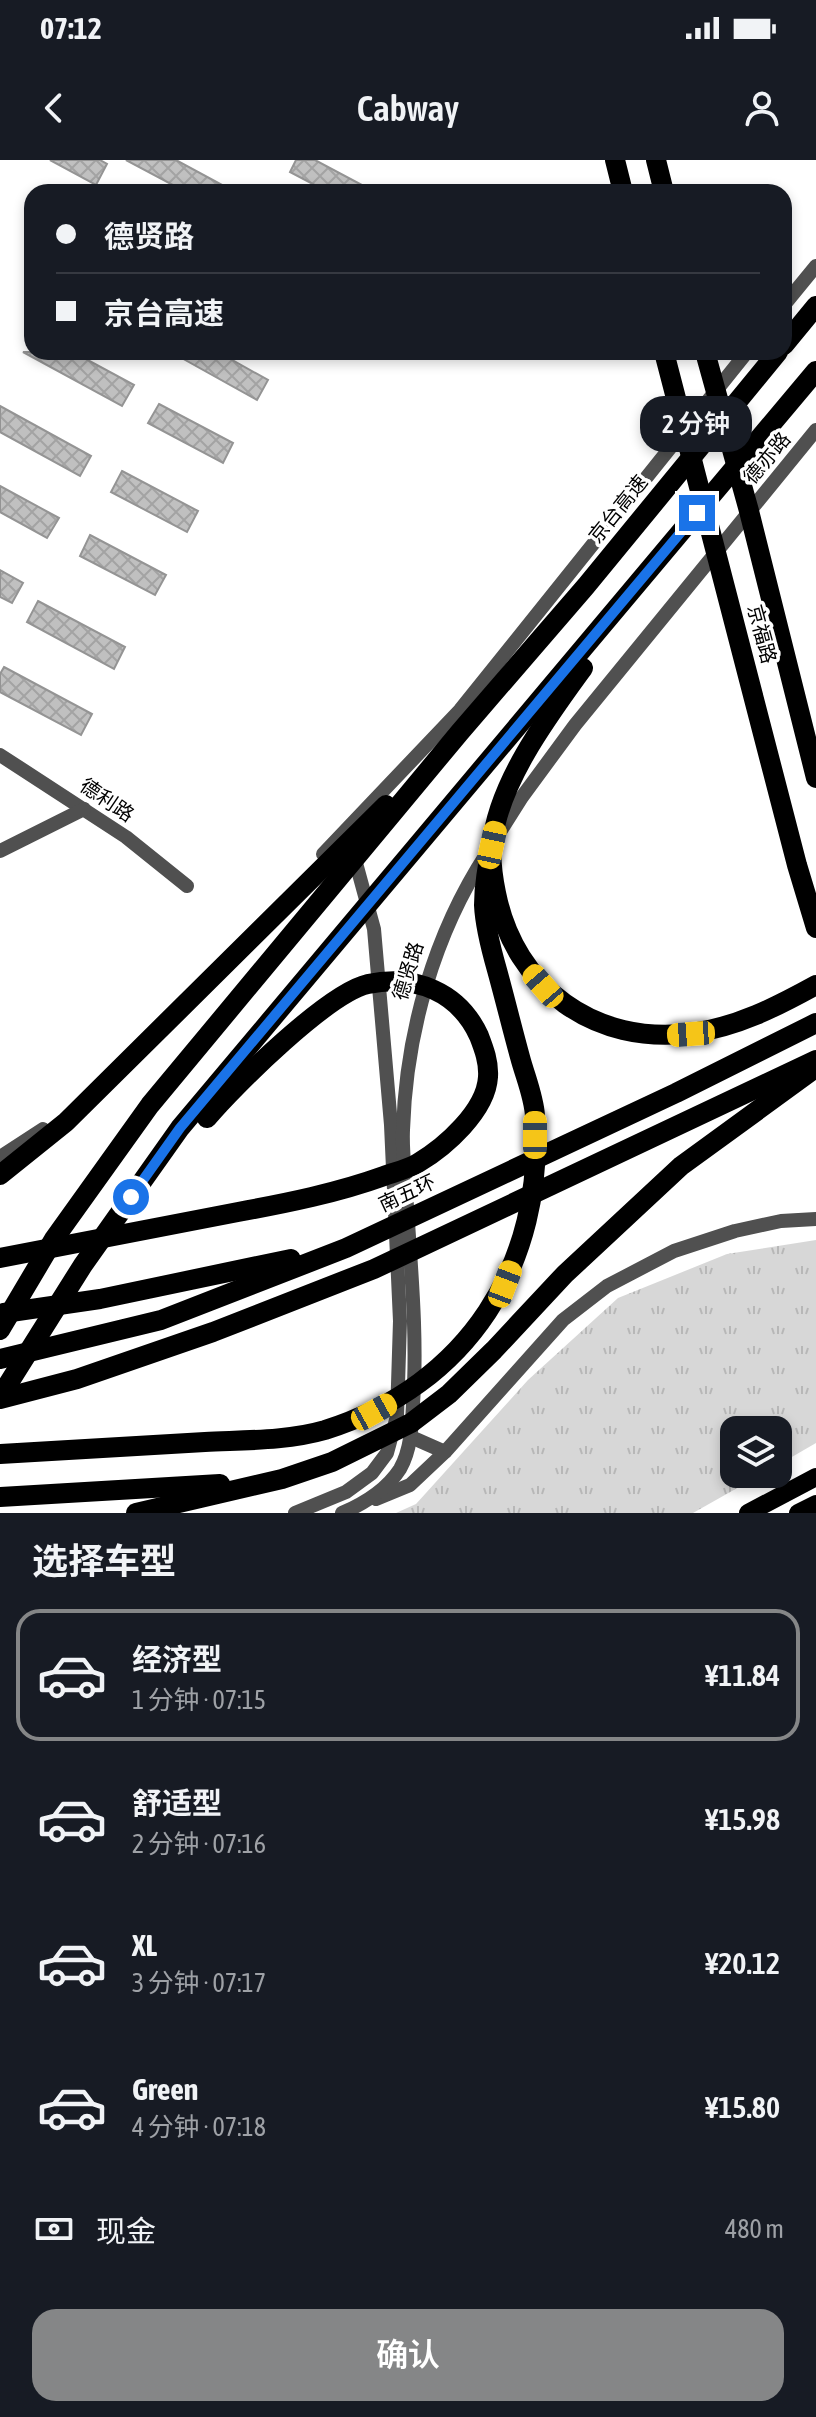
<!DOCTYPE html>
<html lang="zh">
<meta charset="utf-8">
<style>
:root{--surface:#171b24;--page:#20242c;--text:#f1f3f6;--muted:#9ea1a6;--line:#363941;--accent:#858687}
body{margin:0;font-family:"Asap Condensed","Noto Sans SC",sans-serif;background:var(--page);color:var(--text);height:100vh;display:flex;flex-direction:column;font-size:30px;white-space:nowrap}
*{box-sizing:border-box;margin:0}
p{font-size:26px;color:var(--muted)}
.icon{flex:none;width:44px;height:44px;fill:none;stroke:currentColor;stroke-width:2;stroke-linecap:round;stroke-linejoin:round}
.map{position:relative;height:1353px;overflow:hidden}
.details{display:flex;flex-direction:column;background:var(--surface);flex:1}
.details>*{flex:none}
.top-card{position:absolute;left:24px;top:24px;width:768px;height:176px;border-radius:24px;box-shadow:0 4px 12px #0003;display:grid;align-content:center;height:176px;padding:0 32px;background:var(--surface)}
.buttons{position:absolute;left:720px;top:1256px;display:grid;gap:16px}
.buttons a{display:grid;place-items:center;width:72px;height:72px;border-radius:16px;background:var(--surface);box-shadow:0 4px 12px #0003;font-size:40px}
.end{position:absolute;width:36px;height:36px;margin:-18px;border:10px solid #1a73e8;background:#fff;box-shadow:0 0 0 4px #fff}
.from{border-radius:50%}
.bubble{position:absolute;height:56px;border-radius:24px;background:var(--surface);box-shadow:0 4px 12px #0003;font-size:26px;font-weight:600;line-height:56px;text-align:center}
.car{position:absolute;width:24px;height:48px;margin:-24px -12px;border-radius:10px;box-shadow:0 0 6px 2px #0007;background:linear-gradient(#f5c518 24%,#345 0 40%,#f5c518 0 76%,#345 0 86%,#f5c518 0)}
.top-card b{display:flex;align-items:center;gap:28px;height:76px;font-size:30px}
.top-card b+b{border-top:2px solid var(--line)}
.top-card i{width:20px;height:20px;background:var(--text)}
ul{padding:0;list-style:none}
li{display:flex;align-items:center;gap:24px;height:132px;margin:0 16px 12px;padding:0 16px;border:4px solid transparent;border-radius:24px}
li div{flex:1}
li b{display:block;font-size:30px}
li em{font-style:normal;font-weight:600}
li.on{border-color:var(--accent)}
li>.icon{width:72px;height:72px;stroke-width:1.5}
h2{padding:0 32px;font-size:36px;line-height:96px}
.pay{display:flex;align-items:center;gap:20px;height:88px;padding:0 32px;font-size:30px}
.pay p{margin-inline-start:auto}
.button{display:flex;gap:16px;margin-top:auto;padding:16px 32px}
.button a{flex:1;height:92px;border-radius:24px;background:var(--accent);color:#fff;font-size:32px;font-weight:600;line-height:92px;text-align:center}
.status{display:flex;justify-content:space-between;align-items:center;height:56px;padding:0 40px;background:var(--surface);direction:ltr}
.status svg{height:22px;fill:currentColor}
header{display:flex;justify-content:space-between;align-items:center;height:104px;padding:0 32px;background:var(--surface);font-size:36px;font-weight:600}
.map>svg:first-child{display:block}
.grass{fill:url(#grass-tufts)}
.building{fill:url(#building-cross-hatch);stroke:#949494;stroke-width:2}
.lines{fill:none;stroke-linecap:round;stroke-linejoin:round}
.minor{stroke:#505050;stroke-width:14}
.major{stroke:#000;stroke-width:18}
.highway{stroke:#000;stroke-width:20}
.route{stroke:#1a73e8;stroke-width:10}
.labels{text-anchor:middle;stroke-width:7;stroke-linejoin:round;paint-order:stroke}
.street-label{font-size:20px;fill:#000;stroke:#fff}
</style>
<div class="status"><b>07:12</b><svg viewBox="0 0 49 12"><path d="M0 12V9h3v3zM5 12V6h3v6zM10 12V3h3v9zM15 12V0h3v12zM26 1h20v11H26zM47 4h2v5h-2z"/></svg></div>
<header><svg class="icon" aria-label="back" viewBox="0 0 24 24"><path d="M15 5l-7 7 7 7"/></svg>Cabway<svg class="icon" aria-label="person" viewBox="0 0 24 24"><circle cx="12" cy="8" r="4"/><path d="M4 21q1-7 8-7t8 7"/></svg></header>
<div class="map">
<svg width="816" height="1353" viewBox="0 0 816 1353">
<defs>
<pattern id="grass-tufts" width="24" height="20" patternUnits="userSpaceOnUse" patternTransform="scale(2)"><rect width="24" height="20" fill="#d7d7d7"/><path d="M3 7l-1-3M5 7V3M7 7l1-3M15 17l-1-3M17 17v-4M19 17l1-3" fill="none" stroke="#b7b7b7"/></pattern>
<pattern id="building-cross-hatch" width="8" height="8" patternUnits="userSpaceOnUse" patternTransform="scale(2)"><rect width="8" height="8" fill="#c0c0c0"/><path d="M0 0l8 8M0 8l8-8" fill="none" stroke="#a3a3a3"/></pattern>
</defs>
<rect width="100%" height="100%" fill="#fff"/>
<!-- grass -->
<polygon class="grass" points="816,1080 816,1283 778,1305 778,1270 734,1270 734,1314 762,1314 693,1353 396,1353 416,1344 528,1220 618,1138 727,1094"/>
<!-- building -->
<g class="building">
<polygon points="50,0 100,0 107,4 96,25"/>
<polygon points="126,0 176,0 235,32 186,32"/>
<polygon points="296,0 315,0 375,32 328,32 290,12"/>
<polygon points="23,192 73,192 134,225 122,246"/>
<polygon points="171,192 218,192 268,220 257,240"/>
<polygon points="159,244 233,283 223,303 148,263"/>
<polygon points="0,246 91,296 80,316 0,272"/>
<polygon points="122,311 198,351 187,372 111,332"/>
<polygon points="0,326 59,358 47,378 0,352"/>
<polygon points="90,375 166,415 155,435 80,396"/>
<polygon points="0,410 23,423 12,443 0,437"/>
<polygon points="38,441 125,487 114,509 27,462"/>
<polygon points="4,507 92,554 81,575 0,532 0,514"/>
</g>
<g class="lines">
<!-- minor -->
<g class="minor">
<polyline points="784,145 816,106"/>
<polyline points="0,595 126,677 187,726"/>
<polyline points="498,675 522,637 575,565 816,270"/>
<polyline points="0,691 84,649"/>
<polyline points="323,694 460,550 747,192"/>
<polyline points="0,997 43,969"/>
<polyline points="411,1277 445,1292"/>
<polyline points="376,1339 410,1325 445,1292 563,1160 607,1126 674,1091 735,1071 781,1061 816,1059"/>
<polyline points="295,1353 346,1332 372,1313 387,1293 397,1256 400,1161 391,965 374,769 353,692"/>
<path d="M342 1353C363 1344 387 1329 400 1309 411 1290 412 1265 413 1244 418 1173 410 1101 406 1031 405 1011 402 990 403 970 406 873 434 774 487 693"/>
</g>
<!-- major -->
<g class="major">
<polyline points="748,1353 816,1317"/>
<polyline points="798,1353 816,1344"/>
</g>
<!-- highway -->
<g class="highway">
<polyline points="615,0 623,32"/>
<polyline points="656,0 664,32"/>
<polyline points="784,185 816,146"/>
<polyline points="664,192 797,705 816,768"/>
<polyline points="705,192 749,351 816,618"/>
<path d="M583 508C548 556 498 623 492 684 490 700 493 718 496 733 515 828 595 886 692 873 737 867 776 847 816 825"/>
<polyline points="0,1015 66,962 386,645"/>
<path d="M0 1098C79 1083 158 1067 238 1052 287 1043 337 1033 384 1016 395 1012 408 1009 418 1003 445 987 486 951 488 917 489 902 484 889 479 876 459 832 415 814 368 824 328 833 235 925 207 958"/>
<polyline points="4,1153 100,1139 291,1099"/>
<polyline points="0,1170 54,1079 150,945 460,572 586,426 778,192"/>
<polyline points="0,1199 161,1160 346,1088 676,933 816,863"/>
<polyline points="0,1237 83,1105 180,968 816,211"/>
<polyline points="0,1239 77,1219 213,1172 374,1109 816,900"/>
<path d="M0 1294C68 1290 137 1286 205 1282 244 1280 287 1281 325 1270 468 1225 545 1104 535 956 534 937 525 916 520 897 512 868 505 839 497 810 491 789 485 767 484 745 484 724 488 705 492 685"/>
<polyline points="0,1337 220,1324"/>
<polyline points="136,1353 282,1319 332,1302 411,1263 449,1234 494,1190 565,1114 681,1006 810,912"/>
</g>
</g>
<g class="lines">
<!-- route -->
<polyline class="route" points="131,1037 180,968 697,353"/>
</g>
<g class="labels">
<!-- street labels -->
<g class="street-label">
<text transform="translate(767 298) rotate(-50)" y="7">德亦路</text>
<text transform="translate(618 349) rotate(-51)" y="7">京台高速</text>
<text transform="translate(762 474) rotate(75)" y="7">京福路</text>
<text transform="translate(107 640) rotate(34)" y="7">德利路</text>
<text transform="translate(408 811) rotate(-73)" y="7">德贤路</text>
<text transform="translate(407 1033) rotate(-25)" y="7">南五环</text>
</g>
</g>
</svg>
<div class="buttons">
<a><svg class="icon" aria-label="layers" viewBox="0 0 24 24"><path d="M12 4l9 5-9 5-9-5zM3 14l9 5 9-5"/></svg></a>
</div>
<i class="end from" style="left:131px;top:1037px"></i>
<i class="end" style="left:697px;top:353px"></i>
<div class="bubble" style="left:640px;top:236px;width:112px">2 分钟</div>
<i class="car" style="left:492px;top:685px;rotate:12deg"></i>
<i class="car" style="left:543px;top:826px;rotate:319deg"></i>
<i class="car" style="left:691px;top:874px;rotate:266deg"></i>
<i class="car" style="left:535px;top:975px;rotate:0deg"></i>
<i class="car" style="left:505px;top:1124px;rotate:21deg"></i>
<i class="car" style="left:374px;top:1252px;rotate:61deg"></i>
<div class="top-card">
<b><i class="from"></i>德贤路</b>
<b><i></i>京台高速</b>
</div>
</div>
<section class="details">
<h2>选择车型</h2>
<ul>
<li class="on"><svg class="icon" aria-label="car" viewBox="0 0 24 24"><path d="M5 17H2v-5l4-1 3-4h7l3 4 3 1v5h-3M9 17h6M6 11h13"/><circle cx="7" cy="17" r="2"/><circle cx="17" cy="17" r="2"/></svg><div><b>经济型</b><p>1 分钟 · 07:15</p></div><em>¥11.84</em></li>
<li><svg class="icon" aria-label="car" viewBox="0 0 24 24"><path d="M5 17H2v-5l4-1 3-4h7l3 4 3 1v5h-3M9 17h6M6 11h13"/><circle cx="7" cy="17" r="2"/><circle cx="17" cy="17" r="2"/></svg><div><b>舒适型</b><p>2 分钟 · 07:16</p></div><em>¥15.98</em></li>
<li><svg class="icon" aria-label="car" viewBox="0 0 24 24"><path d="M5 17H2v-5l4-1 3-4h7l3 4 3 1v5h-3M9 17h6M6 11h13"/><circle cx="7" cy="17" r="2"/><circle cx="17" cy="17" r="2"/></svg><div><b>XL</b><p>3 分钟 · 07:17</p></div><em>¥20.12</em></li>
<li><svg class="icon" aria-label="car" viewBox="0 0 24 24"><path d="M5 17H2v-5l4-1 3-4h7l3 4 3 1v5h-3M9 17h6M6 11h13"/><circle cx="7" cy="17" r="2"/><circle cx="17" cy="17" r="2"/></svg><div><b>Green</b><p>4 分钟 · 07:18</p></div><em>¥15.80</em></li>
</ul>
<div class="pay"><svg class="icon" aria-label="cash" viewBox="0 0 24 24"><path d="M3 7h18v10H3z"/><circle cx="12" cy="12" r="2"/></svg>现金<p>480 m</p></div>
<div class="button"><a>确认</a></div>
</section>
